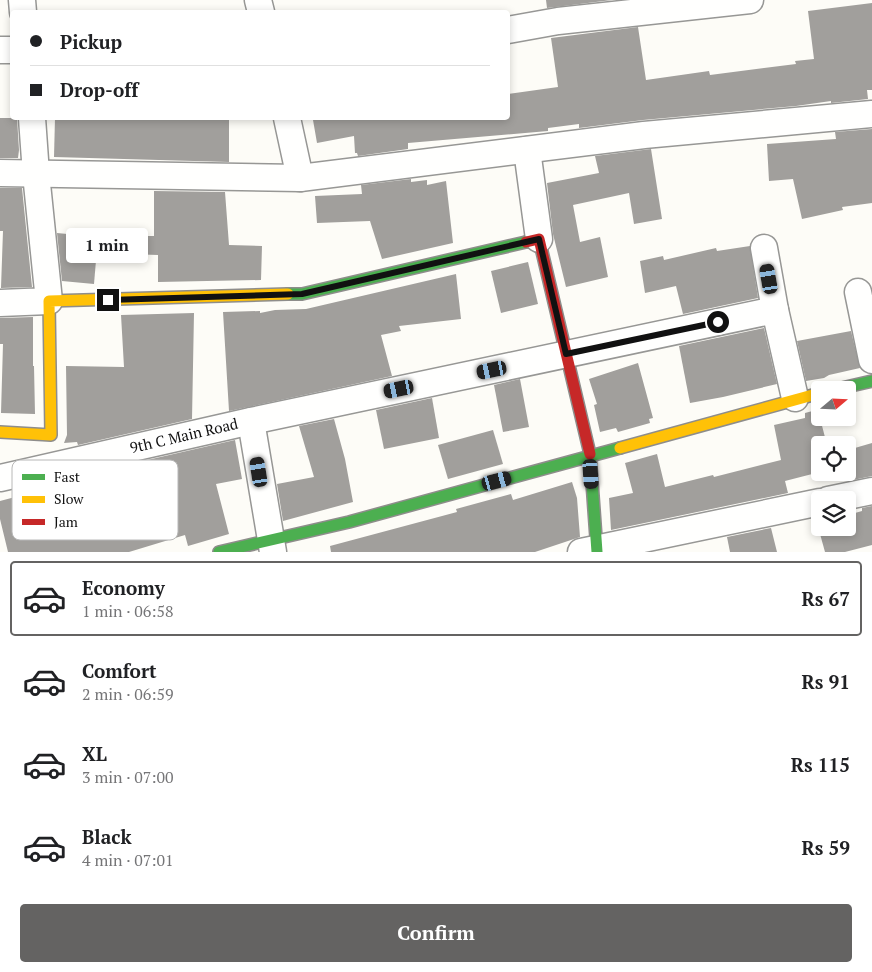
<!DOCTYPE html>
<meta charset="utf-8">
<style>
:root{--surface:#fff;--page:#f2f2f2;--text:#202124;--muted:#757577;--line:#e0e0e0;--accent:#646362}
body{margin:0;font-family:"PT Serif",serif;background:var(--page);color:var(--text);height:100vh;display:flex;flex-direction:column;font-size:19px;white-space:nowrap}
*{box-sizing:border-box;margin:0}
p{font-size:16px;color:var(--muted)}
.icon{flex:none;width:28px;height:28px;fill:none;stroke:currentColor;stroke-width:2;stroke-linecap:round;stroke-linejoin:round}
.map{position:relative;height:552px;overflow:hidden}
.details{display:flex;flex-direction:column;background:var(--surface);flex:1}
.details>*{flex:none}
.top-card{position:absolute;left:10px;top:10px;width:500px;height:110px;border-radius:5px;box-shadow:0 2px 8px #0003;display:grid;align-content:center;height:110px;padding:0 20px;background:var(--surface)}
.needle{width:32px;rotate:71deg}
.controls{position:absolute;left:811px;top:381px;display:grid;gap:10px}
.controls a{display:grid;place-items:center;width:45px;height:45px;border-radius:5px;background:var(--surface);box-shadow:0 2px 8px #0003;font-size:25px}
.end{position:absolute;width:22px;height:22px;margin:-11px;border:6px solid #111;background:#fff;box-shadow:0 0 0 2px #fff}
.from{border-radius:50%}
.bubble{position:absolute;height:35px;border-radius:5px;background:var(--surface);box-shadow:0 2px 8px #0003;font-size:16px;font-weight:700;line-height:35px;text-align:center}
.car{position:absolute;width:15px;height:30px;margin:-15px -8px;border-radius:6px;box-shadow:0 0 4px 1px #0007;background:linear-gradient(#222 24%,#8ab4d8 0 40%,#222 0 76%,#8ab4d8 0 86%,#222 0)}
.top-card b{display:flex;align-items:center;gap:18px;height:48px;font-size:19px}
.top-card b+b{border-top:1px solid var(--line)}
.top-card i{width:12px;height:12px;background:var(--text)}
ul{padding:9px 0 0;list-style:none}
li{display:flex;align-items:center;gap:15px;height:75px;margin:0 10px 8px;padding:0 10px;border:2px solid transparent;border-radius:5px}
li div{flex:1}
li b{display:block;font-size:19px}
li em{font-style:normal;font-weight:700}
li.active{border-color:var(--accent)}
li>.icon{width:45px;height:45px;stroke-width:1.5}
.primary-button{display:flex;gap:10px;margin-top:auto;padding:10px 20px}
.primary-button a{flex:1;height:58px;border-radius:5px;background:var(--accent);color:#fff;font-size:20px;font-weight:700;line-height:58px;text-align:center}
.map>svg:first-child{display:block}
.building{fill:#a19f9c}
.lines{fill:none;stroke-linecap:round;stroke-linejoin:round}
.street-casing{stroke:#979795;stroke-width:29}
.fast-casing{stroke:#8e8d8b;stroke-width:14}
.slow-casing{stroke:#8e8d8b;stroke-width:14}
.jam-casing{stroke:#8e8d8b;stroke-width:14}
.street{stroke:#fffffe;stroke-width:26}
.fast{stroke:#4caf50;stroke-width:11}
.slow{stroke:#ffc107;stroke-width:11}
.jam{stroke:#c62828;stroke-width:11}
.route{stroke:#111;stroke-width:6}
.labels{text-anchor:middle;stroke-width:5;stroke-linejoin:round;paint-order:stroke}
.street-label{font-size:15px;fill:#111;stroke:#fff}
.key{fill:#fff;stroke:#b8b8b8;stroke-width:1}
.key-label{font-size:14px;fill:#111}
</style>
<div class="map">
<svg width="872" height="552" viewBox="0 0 872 552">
<rect width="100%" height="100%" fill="#fdfcf7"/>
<!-- building -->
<g class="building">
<polygon points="546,0 612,0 547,8"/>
<polygon points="872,3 872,90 867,90 868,99 831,103 831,101 796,106 643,120 579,128 579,124 548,128 548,131 408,143 408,149 358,156 357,153 355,153 354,136 317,143 313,120 325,118 508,118 508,94 558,87 551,38 638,27 646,80 709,71 710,75 796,64 795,61 814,59 808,11"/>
<polygon points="0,118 17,118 19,150 18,158 0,158"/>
<polygon points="55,118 229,118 229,162 54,157"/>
<polygon points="872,129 872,203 842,207 843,210 802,219 793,179 769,181 767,144 836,139 835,132"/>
<polygon points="651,149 662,219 634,224 629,193 573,205 580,242 600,237 608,277 566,287 553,234 547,183 599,173 595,156"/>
<polygon points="411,179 411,182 427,180 427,185 446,181 453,243 382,259 370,221 317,223 315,196 362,194 361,185"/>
<polygon points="0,188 22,188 32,287 1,288 3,231 0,231"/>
<polygon points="154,191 225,192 229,245 262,246 261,280 158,282 158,255 127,254 127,236 154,236"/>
<polygon points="57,233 98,237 94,284 62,281"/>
<polygon points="750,246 758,298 683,314 676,286 645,293 640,261 663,256 664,260 716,248 717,251"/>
<polygon points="528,262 538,304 501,313 491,271"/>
<polygon points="456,274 461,319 399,326 401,331 381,335 392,376 229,411 223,312 260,311 260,313 275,310 306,309"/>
<polygon points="194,313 192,419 78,445 77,442 64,443 67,435 66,366 124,367 121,315"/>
<polygon points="33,317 33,366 34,366 35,414 1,413 3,344 0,344 0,318"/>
<polygon points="764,328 777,384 723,397 690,403 679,346"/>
<polygon points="851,331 860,368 829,375 824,378 806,381 797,341"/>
<polygon points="638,363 653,418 649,419 650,423 618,432 616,428 600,432 594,405 597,404 589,379"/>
<polygon points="520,379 529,427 503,432 494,385"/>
<polygon points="432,398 439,438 384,449 376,410"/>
<polygon points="820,409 820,418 827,445 820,445 820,472 785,481 788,493 611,530 609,498 633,493 625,463 657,454 665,487 713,475 714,477 781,460 774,425 805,418 805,413"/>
<polygon points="334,419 345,459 353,502 283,521 277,484 314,477 299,426"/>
<polygon points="493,430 503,464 448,479 438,445"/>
<polygon points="235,440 242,479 216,484 229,534 188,546 185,535 129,552 8,552 0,519 0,501 34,492 33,487 87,476 86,474"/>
<polygon points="872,443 872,476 853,480 848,460 848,450"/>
<polygon points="572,482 577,498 580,537 535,552 331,552 330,546 457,512 456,509 511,494 513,500"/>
<polygon points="872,506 872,545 845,552 825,552 817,523 820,522 820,528 848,528 848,515 862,511 862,508"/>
<polygon points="771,528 777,552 730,552 727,537"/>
</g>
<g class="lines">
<!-- street casing -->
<g class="street-casing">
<g id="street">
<polyline points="22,0 23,12"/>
<polyline points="258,0 261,12"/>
<polyline points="508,30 558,21 750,0"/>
<polyline points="0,50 12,50"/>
<polyline points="287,118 300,178"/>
<polyline points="527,150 539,239"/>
<polyline points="0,173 300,178 644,135 872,114"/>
<polyline points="764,248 775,310"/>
<polyline points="858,292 872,360"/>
<polyline points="0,303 49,301 36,174 32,118"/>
<polyline points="251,421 273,552"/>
<polyline points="0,478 251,421 775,310 795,398"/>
<polyline points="828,500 872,491"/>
<polyline points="581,552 820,502"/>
</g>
</g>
<!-- fast casing -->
<g class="fast-casing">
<g id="fast">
<polyline points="288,294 302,294 526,242"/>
<polyline points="833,390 872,381"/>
<polyline points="590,454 597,552"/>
<polyline points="219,552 349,522 620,448"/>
</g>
</g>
<!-- slow casing -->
<g class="slow-casing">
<g id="slow">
<polyline points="0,432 51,435 49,301 288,294"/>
<polyline points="620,448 820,393"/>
</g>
</g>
<!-- jam casing -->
<g class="jam-casing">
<polyline id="jam" points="526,242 539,239 590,454"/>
</g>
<!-- street -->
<use href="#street" class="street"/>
<!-- fast -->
<use href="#fast" class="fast"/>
<!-- slow -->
<use href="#slow" class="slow"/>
<!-- jam -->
<use href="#jam" class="jam"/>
</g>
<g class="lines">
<!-- route -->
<polyline class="route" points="108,300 302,294 539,239 566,354 718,322"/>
</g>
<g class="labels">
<!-- street labels -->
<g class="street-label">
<text transform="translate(184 436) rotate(-13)" y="5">9th C Main Road</text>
</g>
</g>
<!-- legend -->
<rect x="12" y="460" width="166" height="80" rx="8" class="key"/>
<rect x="22" y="474" width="23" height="6" fill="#4caf50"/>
<rect x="22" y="496" width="23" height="7" fill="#ffc107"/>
<rect x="22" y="519" width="23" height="6" fill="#c62828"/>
<g class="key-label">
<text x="54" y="482">Fast</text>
<text x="54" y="504">Slow</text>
<text x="54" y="527">Jam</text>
</g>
</svg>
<div class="controls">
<a><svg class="needle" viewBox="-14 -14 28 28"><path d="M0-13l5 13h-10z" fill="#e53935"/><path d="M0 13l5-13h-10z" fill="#757577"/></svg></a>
<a><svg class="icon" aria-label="locate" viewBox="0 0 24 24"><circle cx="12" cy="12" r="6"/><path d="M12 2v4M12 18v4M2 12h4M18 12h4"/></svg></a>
<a><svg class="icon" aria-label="layers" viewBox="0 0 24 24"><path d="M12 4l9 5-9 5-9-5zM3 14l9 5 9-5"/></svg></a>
</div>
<i class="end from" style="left:718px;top:322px"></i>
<i class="end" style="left:108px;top:300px"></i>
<div class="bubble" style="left:66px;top:228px;width:82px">1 min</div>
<i class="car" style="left:769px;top:279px;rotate:350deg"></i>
<i class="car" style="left:492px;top:370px;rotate:258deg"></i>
<i class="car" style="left:399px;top:389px;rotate:258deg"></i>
<i class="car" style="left:259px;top:472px;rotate:351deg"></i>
<i class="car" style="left:591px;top:474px;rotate:176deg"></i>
<i class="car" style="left:497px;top:481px;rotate:75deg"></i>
<div class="top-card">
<b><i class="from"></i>Pickup</b>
<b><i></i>Drop-off</b>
</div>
</div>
<section class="details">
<ul>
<li class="active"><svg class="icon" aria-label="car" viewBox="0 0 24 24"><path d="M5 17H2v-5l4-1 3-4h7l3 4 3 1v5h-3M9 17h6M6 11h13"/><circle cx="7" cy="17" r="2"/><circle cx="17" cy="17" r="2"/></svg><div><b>Economy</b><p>1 min · 06:58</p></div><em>Rs 67</em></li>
<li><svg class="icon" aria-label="car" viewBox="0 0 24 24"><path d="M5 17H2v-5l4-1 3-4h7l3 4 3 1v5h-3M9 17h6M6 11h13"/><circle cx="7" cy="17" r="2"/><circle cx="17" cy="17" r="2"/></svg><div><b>Comfort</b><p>2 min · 06:59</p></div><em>Rs 91</em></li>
<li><svg class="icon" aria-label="car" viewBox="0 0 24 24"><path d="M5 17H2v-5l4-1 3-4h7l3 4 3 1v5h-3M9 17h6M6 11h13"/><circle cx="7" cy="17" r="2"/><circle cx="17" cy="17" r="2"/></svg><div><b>XL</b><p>3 min · 07:00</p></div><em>Rs 115</em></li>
<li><svg class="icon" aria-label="car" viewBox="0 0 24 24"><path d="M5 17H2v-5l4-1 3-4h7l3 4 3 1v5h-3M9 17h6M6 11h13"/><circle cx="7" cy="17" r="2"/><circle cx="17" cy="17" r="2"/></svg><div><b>Black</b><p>4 min · 07:01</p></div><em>Rs 59</em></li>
</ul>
<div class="primary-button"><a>Confirm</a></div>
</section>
